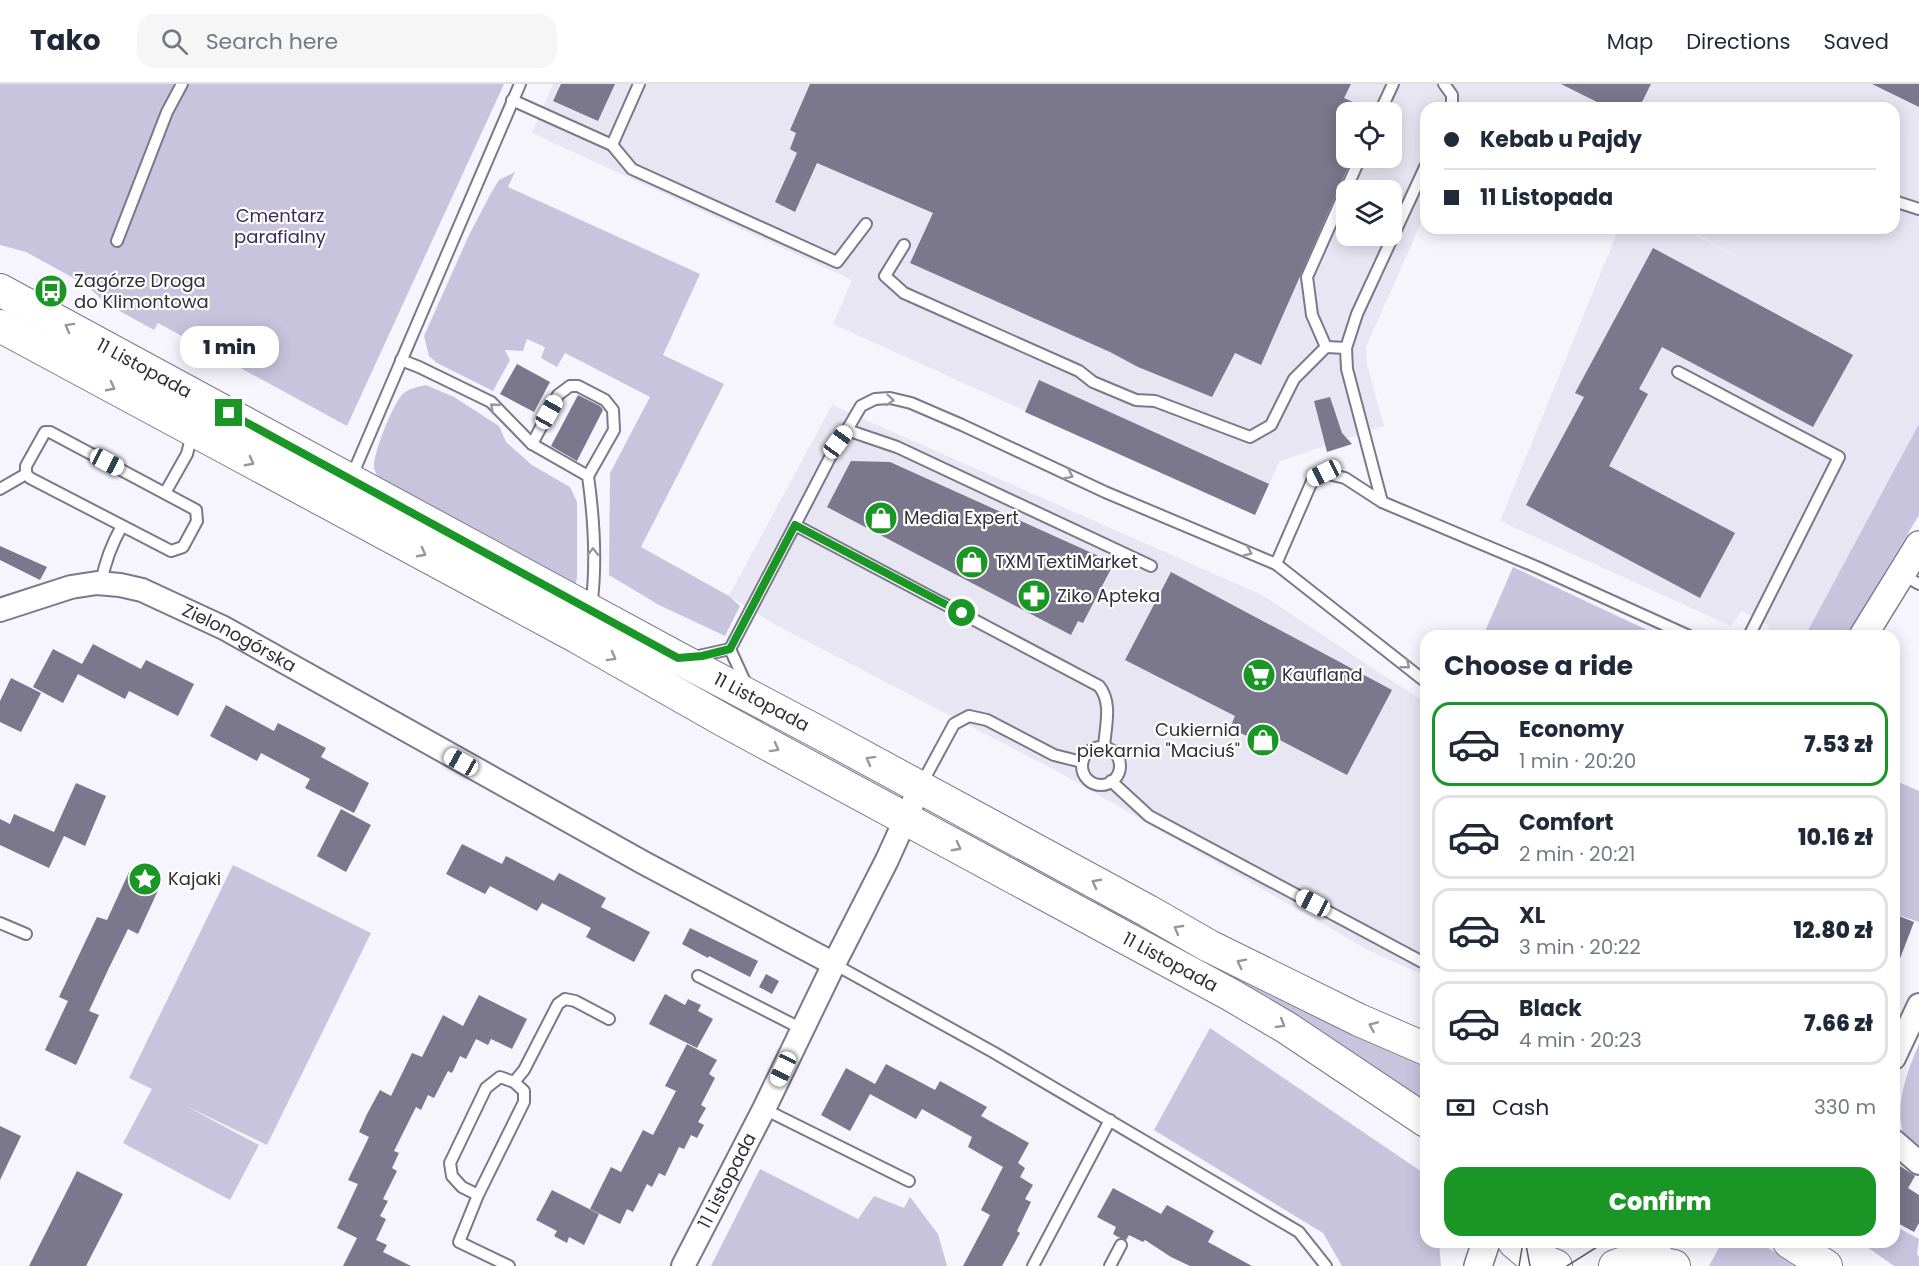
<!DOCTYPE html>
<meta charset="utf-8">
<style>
:root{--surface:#fff;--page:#f6f6f7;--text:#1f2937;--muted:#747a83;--line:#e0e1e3;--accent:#1a9627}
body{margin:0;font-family:Poppins,sans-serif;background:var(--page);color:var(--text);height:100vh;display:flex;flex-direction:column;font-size:22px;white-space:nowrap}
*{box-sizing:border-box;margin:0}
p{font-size:20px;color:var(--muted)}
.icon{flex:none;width:33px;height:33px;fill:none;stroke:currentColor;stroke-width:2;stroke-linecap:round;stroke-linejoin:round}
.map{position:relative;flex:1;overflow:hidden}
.drawer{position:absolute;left:1420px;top:546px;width:480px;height:618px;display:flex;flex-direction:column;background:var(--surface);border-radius:18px;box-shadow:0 3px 15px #0003}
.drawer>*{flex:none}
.hud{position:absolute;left:1420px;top:18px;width:480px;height:132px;border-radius:18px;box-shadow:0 3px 15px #0003;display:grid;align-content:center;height:132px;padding:0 24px;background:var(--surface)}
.buttons{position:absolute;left:1336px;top:18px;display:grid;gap:12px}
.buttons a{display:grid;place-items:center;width:66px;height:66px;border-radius:12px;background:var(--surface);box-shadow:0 3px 15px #0003;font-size:30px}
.end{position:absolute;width:27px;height:27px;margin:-14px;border:8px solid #1a9627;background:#fff;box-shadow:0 0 0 3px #fff}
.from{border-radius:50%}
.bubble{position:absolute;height:42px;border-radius:18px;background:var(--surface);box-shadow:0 3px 15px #0003;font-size:20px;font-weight:800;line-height:42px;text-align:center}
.car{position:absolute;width:18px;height:36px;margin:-18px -9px;border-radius:8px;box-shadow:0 0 4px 2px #0007;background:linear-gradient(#fff 24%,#345 0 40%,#fff 0 76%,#345 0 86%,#fff 0)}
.hud b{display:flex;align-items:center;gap:21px;height:57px;font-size:22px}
.hud b+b{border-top:2px solid var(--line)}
.hud i{width:15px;height:15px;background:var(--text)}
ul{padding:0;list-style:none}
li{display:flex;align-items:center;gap:18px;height:84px;margin:0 12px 9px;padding:0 12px;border:3px solid var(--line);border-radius:18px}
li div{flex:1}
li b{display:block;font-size:22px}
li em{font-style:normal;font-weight:800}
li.active{border-color:var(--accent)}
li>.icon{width:54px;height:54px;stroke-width:1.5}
h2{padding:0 24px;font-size:27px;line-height:72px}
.pay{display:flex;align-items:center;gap:15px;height:66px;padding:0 24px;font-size:22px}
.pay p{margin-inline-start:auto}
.cta{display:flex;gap:12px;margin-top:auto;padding:12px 24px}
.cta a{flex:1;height:69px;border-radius:18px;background:var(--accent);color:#fff;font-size:24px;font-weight:800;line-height:69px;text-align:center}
header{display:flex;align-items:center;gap:36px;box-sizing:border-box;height:84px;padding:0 30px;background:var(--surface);border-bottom:2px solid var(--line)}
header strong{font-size:28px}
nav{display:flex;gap:33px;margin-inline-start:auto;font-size:21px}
.search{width:420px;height:54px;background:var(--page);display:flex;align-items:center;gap:15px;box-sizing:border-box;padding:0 21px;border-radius:18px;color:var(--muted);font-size:22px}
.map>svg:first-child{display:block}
.built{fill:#e8e6f2;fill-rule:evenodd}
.green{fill:#c9c4de}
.building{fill:#7b778c}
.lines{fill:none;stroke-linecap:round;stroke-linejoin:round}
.service-casing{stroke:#7c788c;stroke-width:14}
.minor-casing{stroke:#7c788c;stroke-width:26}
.tertiary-casing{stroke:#7c788c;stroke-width:30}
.secondary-casing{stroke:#7c788c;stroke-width:34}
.service{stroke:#fff;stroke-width:10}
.minor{stroke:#fff;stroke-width:22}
.tertiary{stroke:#fff;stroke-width:27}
.secondary{stroke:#fff;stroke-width:32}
.tram{stroke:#615f68;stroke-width:1.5}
.oneway{stroke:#98979c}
.route{stroke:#1a9627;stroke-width:8}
.labels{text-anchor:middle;stroke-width:4.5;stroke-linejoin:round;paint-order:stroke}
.park-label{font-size:18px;fill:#372b58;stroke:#fff}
.poi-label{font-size:18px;fill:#312f38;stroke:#fff;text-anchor:start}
.street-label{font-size:18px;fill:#312f38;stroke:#fff}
</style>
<header>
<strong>Tako</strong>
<div class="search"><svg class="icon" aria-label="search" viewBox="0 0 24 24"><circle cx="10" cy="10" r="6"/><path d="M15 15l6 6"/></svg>Search here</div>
<nav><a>Map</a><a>Directions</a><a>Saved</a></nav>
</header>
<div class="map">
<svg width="1919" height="1182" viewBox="0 0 1919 1182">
<rect width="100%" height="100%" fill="#f6f5fe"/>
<!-- built -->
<g class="built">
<path d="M553 0H1919V341L1805 552H1775L1767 548 1770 542 1742 527 1731 542 1500 437 1619 144H1682L1745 177 1685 144H1894V24H1426V128L1366 263 1367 280 1384 342 1280 377 1255 431 833 240 852 196 532 49ZM1347 28H1392V74H1347ZM1347 106H1392V152H1347Z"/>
<polygon points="832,321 1262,511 1426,619 1426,892 1370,867 1064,691 774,540 729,512"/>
</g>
<!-- green -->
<g class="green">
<polygon points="0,0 504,0 347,342 158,239 154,246 105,219 88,202 26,168 0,161"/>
<polygon points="515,88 508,103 700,190 663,271 724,300 641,463 729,512 740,522 725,552 659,521 609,491 610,389 650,313 565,269 557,283 541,274 545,263 527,255 523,267 505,266 510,276 493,307 437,279 429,272 424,252 469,151 491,109 499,96"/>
<path d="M426 301 454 313 499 342 506 358 532 381 570 403 577 418V494L575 502 382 401C380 396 375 389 374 384 372 372 394 316 404 309 410 304 418 303 426 301Z"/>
<polygon points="1919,340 1919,431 1846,552 1805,552"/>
<polygon points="1513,483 1660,552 1483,552"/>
<polygon points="1894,696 1919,707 1919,838 1895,830"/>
<polygon points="957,743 1087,814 1426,977 1426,1025 953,750"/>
<polygon points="233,781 371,849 267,1061 186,1022 259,1061 230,1116 123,1059 152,1005 129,994"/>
<polygon points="1210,944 1425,1090 1426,1158 1439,1158 1441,1182 1342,1182 1323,1149 1154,1046"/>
<path d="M1919 960V1067C1915 1063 1907 1059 1905 1054 1893 1024 1907 988 1919 960Z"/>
<polygon points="760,1085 858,1135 874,1112 904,1124 910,1113 938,1150 947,1182 711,1182"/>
<polygon points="1895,1142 1919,1155 1917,1170 1919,1173 1919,1182 1894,1182 1860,1158 1894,1158"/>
<polygon points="1722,1158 1760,1158 1794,1182 1709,1182"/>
</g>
<!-- building -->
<g class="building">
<polygon points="561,0 615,0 598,37 553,17"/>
<polygon points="810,0 1351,0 1344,14 1373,27 1347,28 1347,74 1352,74 1261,281 1235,269 1212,313 1138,283 1110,268 910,179 933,129 817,79 795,128 775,118 797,69 790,65 796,49 790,46"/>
<polygon points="1561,0 1651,0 1639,24 1609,24"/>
<polygon points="1872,0 1919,0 1919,23"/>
<polygon points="1653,164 1853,271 1813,343 1662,263 1639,305 1648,310 1609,382 1735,449 1700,514 1526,421 1584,313 1575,309"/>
<polygon points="517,280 550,298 534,328 500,310"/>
<polygon points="1039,296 1269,400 1255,431 1025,328"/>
<polygon points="578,311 600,322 603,326 577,377 551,362"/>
<polygon points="1330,313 1342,349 1352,360 1327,368 1314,317"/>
<polygon points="851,377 890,378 1114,479 1083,539 1078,537 1071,551 827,423"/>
<polygon points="0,462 47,483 40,496 0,476"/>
<polygon points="1171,488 1392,606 1347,691 1276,654 1269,668 1247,656 1249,653 1230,644 1235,632 1125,576"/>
<polygon points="93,560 141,585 146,576 194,600 178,632 129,607 125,615 78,590 63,619 33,603 53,565 82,580"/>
<polygon points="11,594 41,609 21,648 0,638 0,617"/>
<polygon points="226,621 274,647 278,639 326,664 321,673 369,699 354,729 305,704 310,695 261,669 257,677 210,652"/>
<polygon points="76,699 106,712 85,762 64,752 49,784 0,761 0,735 10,740 14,730 54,748"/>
<polygon points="341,725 371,741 346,788 317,772"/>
<polygon points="462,760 502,780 506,772 554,797 559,789 606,814 601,823 650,848 634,878 586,853 591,844 542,819 537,827 490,802 485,810 446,790"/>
<polygon points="129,788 160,802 138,850 128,845 108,886 89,927 99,931 76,981 45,966 68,917 59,913 97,833 107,836"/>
<polygon points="1894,830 1914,838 1896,885 1894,885"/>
<polygon points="690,844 758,877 750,893 709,872 708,874 682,860"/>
<polygon points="766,890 779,897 772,910 759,903"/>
<polygon points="665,910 685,921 688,915 701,921 698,927 713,935 697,964 649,940"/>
<polygon points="479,911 527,935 512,965 491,955 488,961 476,955 466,975 460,972 452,989 448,987 434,1014 428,1011 421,1026 416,1023 394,1067 399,1069 392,1084 397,1087 383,1115 388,1117 380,1132 386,1135 376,1156 387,1161 383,1168 411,1182 343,1182 357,1154 337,1144 358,1100 348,1096 369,1053 359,1048 367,1030 380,1006 391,1012 412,969 422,973 443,931 463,942"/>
<polygon points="687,960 717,976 709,990 715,994 701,1021 706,1024 698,1038 704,1041 697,1054 691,1051 684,1065 679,1063 665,1092 659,1089 652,1103 647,1100 633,1128 627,1125 620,1140 590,1125 611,1083 621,1088 643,1046 653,1051 676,1007 665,1002"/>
<polygon points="886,980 935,1006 940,997 987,1023 981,1032 1029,1059 1018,1079 1025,1084 1020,1093 1033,1101 1025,1115 1031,1118 1017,1147 1020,1149 1002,1182 963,1182 990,1131 981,1126 1003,1083 968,1063 972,1053 922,1025 916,1035 870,1010 850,1047 821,1031 846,984 875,1000"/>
<polygon points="0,1042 21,1052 0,1096"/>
<polygon points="1894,1078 1915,1092 1908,1104 1919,1111 1919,1139 1914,1148 1894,1137"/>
<polygon points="77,1087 123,1110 86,1182 29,1182"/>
<polygon points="1113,1104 1161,1130 1167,1121 1214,1147 1208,1158 1252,1182 1190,1182 1171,1173 1145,1156 1143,1158 1129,1151 1126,1156 1118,1153 1113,1150 1116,1143 1097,1133"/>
<polygon points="552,1106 599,1130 584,1161 569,1153 567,1159 554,1152 557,1147 536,1136"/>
</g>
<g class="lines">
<!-- service casing -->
<g class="service-casing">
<g id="service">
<polyline points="1444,0 1452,11 1452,24"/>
<polyline points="512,16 612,61 632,85 837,178 866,140"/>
<polyline points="1380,28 1393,0"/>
<polyline points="612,61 639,0"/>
<polyline points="1894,117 1919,125"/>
<polyline points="117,157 167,28 182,0"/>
<polyline points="904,161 885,192 904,209 1079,287 1093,298 1136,316 1155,317 1250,353 1271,341 1294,295 1326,263"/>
<polyline points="1346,264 1326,263 1312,231 1307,193 1360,74"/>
<path d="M401 276 419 283 491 318 532 360 588 392C594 435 597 481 591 524"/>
<polyline points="1678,288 1839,373 1749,552"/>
<polyline points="847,346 861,322 875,315 890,314 911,319 962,341 1105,408 1276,480 1426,598"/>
<polygon points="45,348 50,348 196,426 197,437 183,463 171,467 30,394 26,390 26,382"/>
<polyline points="532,360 558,311 570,302 578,302 605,316 613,326 614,346 588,392"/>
<polyline points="351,394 520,0"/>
<polyline points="0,405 26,390"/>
<polyline points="165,409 187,370 192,350"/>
<polyline points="1382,418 1347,285 1346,264 1357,230 1426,81"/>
<polyline points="1276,480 1313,395 1324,389 1345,394 1382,418 1539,484 1689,552"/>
<polyline points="1901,490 1919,500"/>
<path d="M101 499C105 478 111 461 122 442"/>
<polyline points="730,565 746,600"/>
<polyline points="694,573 730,565 795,441"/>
<circle cx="1101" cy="682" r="19"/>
<path d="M1104 664C1105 643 1113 619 1099 602L795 441 838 358 847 346 897 363 1151 482"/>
<polyline points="1111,697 1149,732 1426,880"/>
<polyline points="921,701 954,640 969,632 987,636 1054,671 1082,678"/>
<polyline points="0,839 26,850"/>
<polyline points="834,880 993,968 1299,1148 1326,1182"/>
<polyline points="698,892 802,945"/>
<polyline points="514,998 524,986 558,920 565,915 575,917 609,935"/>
<polyline points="764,1025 909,1097"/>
<polyline points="478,1111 462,1103 452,1092 450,1079 486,1004 500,993 514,998 524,1007 524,1018 478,1111 459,1158 509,1182"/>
<polyline points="1033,1182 1110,1036"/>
<polyline points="1110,1182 1121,1161"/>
</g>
</g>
<!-- minor casing -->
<g class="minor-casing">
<g id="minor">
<path id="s1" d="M0 526 71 503 97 499 120 501 142 506 224 544 644 779 834 880"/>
<polyline points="1894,974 1919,921"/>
<polyline points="1894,1057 1919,1079"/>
<path id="s2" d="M683 1182 764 1025 834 880 887 776 920 703"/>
</g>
</g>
<!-- tertiary casing -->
<g class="tertiary-casing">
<g id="tertiary">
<polyline points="1863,552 1919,461"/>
<polyline points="1478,1182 1486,1158"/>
</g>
</g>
<!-- secondary casing -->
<g class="secondary-casing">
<g id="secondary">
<path id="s3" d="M0 206 678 574 820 649 1148 827 1209 862 1359 936 1426 965"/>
<path id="s4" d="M0 242 577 553 723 636 1231 911 1287 944 1426 1037"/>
<polyline points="1514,1158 1528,1170 1556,1182"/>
<polyline points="1789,1158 1826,1182"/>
<polyline points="1632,1177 1647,1176 1674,1182"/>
<path d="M1615 1182C1632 1177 1644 1171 1656 1158"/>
</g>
</g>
<!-- service -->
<use href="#service" class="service"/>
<!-- minor -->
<use href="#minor" class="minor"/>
<!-- tertiary -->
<use href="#tertiary" class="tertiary"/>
<!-- secondary -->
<use href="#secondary" class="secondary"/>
<!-- tram -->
<g class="tram">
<polyline points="1559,1158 1584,1162 1604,1158"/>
<polyline points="1526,1161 1530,1182"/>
<polyline points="1519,1182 1523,1158"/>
<polyline points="1567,1182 1597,1163"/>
</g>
</g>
<!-- one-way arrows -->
<defs><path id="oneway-chevron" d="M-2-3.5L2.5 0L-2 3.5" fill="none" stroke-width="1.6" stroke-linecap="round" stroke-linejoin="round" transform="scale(1.5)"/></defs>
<g class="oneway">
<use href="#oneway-chevron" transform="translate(69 243) rotate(-151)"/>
<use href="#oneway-chevron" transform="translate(111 303) rotate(28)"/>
<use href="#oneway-chevron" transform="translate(890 316) rotate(5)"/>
<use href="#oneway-chevron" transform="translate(494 323) rotate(-139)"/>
<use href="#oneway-chevron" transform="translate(250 378) rotate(28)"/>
<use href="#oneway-chevron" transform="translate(1069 391) rotate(25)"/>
<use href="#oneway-chevron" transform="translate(593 468) rotate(-91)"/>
<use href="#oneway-chevron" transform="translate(1248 468) rotate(23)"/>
<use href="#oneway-chevron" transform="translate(422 469) rotate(28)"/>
<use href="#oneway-chevron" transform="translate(612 573) rotate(29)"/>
<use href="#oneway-chevron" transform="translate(1406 581) rotate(38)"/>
<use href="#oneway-chevron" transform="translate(775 664) rotate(29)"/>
<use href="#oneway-chevron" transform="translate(870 676) rotate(-151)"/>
<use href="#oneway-chevron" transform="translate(957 763) rotate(28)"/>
<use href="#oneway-chevron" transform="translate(1096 799) rotate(-152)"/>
<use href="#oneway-chevron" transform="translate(1178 845) rotate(-150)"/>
<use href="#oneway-chevron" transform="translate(1241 879) rotate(-153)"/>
<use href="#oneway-chevron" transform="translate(1281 940) rotate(31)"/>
<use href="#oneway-chevron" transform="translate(1373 942) rotate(-157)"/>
</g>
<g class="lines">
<!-- route -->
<polyline class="route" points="229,329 678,574 702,572 730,565 795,441 962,529"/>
</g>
<!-- icons -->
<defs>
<g id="bus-disc" transform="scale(1.725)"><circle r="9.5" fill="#1a9627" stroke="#fff"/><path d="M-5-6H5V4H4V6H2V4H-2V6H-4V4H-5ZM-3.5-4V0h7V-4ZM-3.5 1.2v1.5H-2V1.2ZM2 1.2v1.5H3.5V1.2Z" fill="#fff"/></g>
<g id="shop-disc" transform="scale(1.725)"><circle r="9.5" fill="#1a9627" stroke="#fff"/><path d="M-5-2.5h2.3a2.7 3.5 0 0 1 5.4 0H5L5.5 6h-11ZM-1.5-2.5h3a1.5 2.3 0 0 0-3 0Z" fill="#fff"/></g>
<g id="pharmacy-disc" transform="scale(1.725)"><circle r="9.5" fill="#1a9627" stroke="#fff"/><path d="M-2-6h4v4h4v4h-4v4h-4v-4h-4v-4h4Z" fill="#fff"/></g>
<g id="supermarket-disc" transform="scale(1.725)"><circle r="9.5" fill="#1a9627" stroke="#fff"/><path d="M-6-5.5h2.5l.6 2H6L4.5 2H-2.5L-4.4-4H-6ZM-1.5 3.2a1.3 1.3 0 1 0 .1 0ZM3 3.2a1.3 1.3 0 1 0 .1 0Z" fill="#fff"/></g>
<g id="sight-disc" transform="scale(1.725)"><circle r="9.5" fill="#1a9627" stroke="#fff"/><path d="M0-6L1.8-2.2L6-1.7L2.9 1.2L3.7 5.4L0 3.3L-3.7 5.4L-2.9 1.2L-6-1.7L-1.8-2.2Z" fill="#fff"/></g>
</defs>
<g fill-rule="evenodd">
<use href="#bus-disc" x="51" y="207"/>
<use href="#shop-disc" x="881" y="434"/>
<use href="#shop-disc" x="972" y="478"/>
<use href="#pharmacy-disc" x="1034" y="512"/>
<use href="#supermarket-disc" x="1259" y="591"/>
<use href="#shop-disc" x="1263" y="656"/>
<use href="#sight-disc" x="145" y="795"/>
</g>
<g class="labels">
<!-- park labels -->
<g class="park-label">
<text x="280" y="138">Cmentarz<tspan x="280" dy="21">parafialny</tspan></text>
</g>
<!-- poi labels -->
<g class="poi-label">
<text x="74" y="203">Zagórze Droga<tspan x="74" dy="21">do Klimontowa</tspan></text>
<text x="904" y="440">Media Expert</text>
<text x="995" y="484">TXM TextiMarket</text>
<text x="1057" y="518">Ziko Apteka</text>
<text x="1282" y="597">Kaufland</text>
<text x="1240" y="652" text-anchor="end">Cukiernia<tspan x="1240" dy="21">piekarnia "Maciuś"</tspan></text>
<text x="168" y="801">Kajaki</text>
</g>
<!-- street labels -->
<g class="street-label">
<text dy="6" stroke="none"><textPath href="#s3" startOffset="164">11 Listopada</textPath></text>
<text dy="6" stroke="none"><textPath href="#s1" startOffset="255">Zielonogórska</textPath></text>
<text dy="6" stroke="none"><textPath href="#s3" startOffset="866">11 Listopada</textPath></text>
<text dy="6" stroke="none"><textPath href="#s4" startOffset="1332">11 Listopada</textPath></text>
<text dy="6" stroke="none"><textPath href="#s2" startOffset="96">11 Listopada</textPath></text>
</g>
</g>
</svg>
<div class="buttons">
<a><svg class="icon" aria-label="locate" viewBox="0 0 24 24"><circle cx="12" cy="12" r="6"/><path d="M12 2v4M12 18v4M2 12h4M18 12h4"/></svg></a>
<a><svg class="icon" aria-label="layers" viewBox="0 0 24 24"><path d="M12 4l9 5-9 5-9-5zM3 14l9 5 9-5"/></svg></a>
</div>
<i class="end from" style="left:962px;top:529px"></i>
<i class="end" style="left:229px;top:329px"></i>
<div class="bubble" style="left:180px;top:242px;width:99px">1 min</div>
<i class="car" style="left:549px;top:328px;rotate:29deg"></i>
<i class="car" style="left:838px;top:358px;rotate:36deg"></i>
<i class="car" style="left:107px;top:378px;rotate:118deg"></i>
<i class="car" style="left:1324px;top:389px;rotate:244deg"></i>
<i class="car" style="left:461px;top:678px;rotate:299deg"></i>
<i class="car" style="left:1313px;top:819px;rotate:298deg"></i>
<i class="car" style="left:783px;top:985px;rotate:205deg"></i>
<div class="hud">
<b><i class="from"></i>Kebab u Pajdy</b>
<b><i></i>11 Listopada</b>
</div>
<section class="drawer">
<h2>Choose a ride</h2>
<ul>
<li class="active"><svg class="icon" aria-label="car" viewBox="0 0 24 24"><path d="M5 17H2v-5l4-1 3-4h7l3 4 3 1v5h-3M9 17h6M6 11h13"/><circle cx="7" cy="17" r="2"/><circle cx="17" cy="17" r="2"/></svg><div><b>Economy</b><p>1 min · 20:20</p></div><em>7.53 zł</em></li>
<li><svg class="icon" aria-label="car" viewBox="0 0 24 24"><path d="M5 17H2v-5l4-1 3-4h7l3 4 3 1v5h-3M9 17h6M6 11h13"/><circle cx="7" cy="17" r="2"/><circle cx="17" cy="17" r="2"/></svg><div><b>Comfort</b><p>2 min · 20:21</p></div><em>10.16 zł</em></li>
<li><svg class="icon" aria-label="car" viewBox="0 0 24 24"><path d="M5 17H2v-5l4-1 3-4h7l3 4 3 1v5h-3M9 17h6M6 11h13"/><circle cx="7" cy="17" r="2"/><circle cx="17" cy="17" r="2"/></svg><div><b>XL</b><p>3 min · 20:22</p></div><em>12.80 zł</em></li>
<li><svg class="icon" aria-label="car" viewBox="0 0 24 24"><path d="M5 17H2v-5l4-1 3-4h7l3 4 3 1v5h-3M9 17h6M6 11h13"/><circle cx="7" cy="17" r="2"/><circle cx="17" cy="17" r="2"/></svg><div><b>Black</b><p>4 min · 20:23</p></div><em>7.66 zł</em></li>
</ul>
<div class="pay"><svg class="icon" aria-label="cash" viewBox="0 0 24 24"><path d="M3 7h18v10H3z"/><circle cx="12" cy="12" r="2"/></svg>Cash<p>330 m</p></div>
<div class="cta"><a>Confirm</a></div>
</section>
</div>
